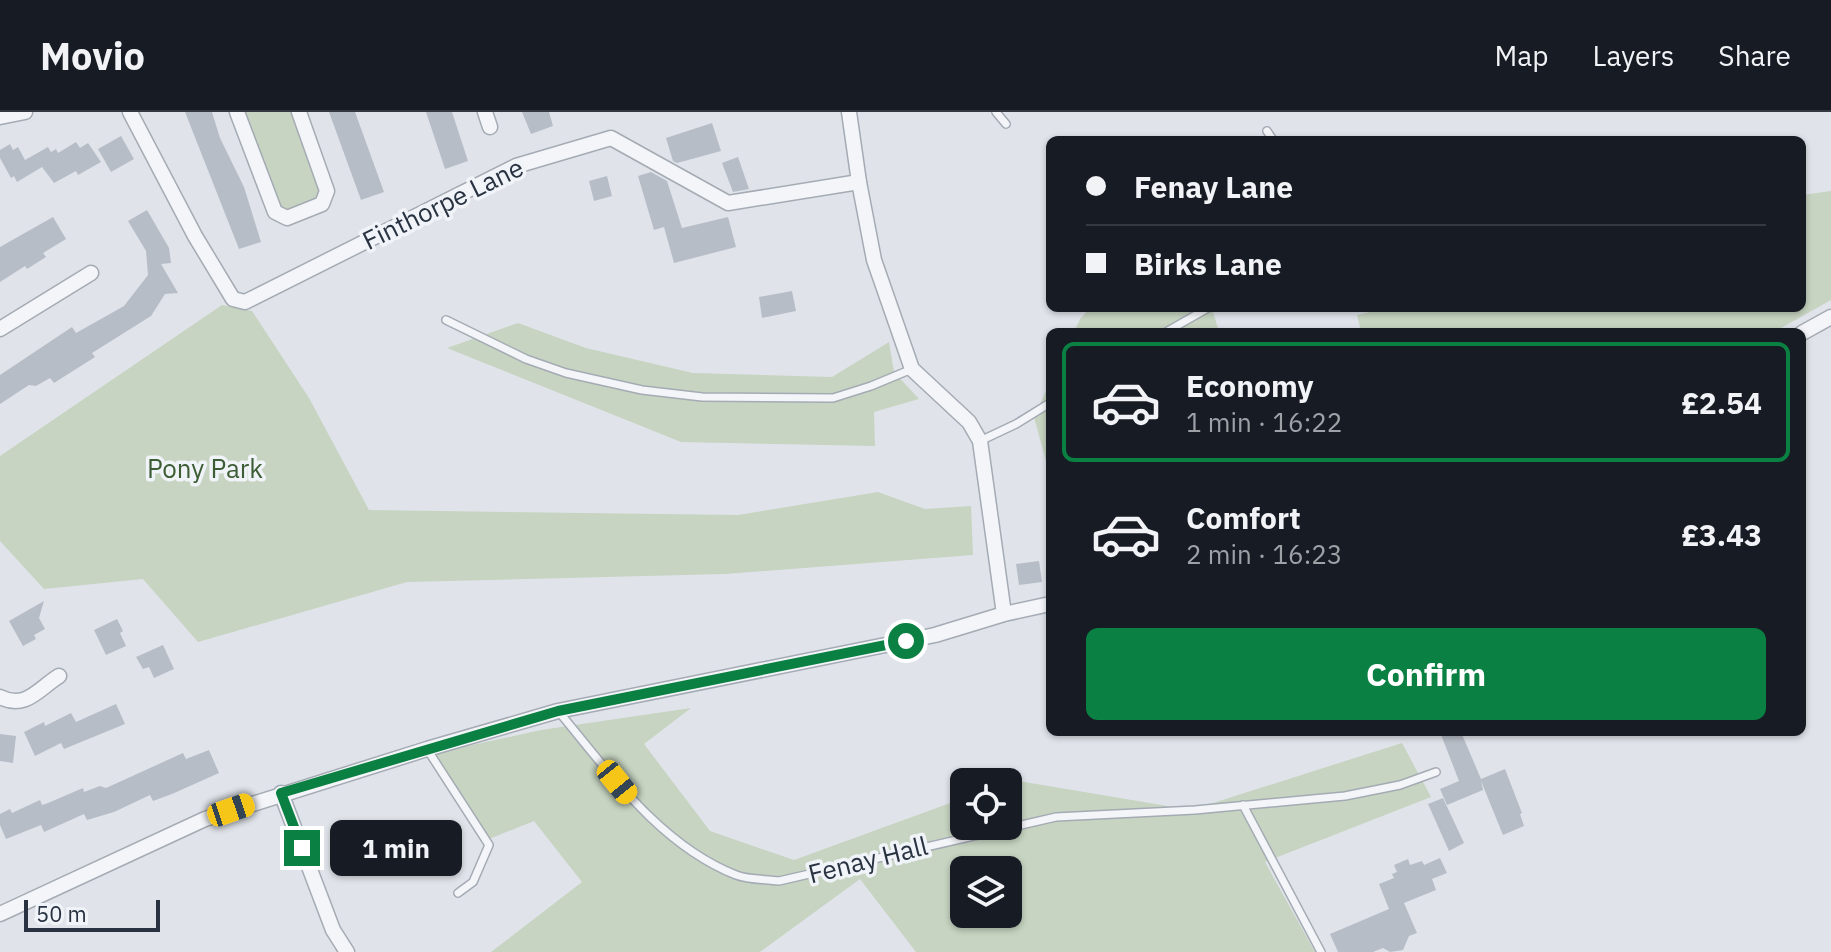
<!DOCTYPE html>
<meta charset="utf-8">
<style>
:root{--surface:#171b24;--page:#20242c;--text:#f1f3f6;--muted:#9ea1a6;--line:#363941;--accent:#0b8043}
body{margin:0;font-family:"IBM Plex Sans",sans-serif;background:var(--page);color:var(--text);height:100vh;display:flex;flex-direction:column;font-size:30px;white-space:nowrap}
*{box-sizing:border-box;margin:0}
p{font-size:26px;color:var(--muted)}
.icon{flex:none;width:44px;height:44px;fill:none;stroke:currentColor;stroke-width:2;stroke-linecap:round;stroke-linejoin:round}
.map{position:relative;flex:1;overflow:hidden}
.side{position:absolute;left:1046px;top:216px;width:760px;height:408px;display:flex;flex-direction:column;background:var(--surface);border-radius:12px;box-shadow:0 2px 6px #0004}
.side>*{flex:none}
.hud{position:absolute;left:1046px;top:24px;width:760px;height:176px;border-radius:12px;box-shadow:0 2px 6px #0004;display:grid;align-content:center;height:176px;padding:0 40px;background:var(--surface)}
.tools{position:absolute;left:950px;top:656px;display:grid;gap:16px}
.tools a{display:grid;place-items:center;width:72px;height:72px;border-radius:12px;background:var(--surface);box-shadow:0 2px 6px #0004;font-size:40px}
.scale{position:absolute;left:24px;bottom:20px;width:136px;box-sizing:border-box;padding-left:8px;border:4px solid #283241;border-top:0;font-size:22px;line-height:28px;white-space:nowrap;color:#283241;-webkit-text-stroke:6px #f0f3f7;paint-order:stroke}
.end{position:absolute;width:36px;height:36px;margin:-18px;border:10px solid #0b8043;background:#fff;box-shadow:0 0 0 4px #fff}
.from{border-radius:50%}
.bubble{position:absolute;height:56px;border-radius:12px;background:var(--surface);box-shadow:0 2px 6px #0004;font-size:26px;font-weight:700;line-height:56px;text-align:center}
.car{position:absolute;width:24px;height:48px;margin:-24px -12px;border-radius:10px;box-shadow:0 0 6px 2px #0007;background:linear-gradient(#f5c518 24%,#345 0 40%,#f5c518 0 76%,#345 0 86%,#f5c518 0)}
.hud b{display:flex;align-items:center;gap:28px;height:76px;font-size:30px}
.hud b+b{border-top:2px solid var(--line)}
.hud i{width:20px;height:20px;background:var(--text)}
ul{padding:14px 0 0;list-style:none}
li{display:flex;align-items:center;gap:24px;height:120px;margin:0 16px 12px;padding:0 24px;border:4px solid transparent;border-radius:12px}
li div{flex:1}
li b{display:block;font-size:30px}
li em{font-style:normal;font-weight:700}
li.active{border-color:var(--accent)}
li>.icon{width:72px;height:72px;stroke-width:1.5}
.action{display:flex;gap:16px;margin-top:auto;padding:16px 40px}
.action a{flex:1;height:92px;border-radius:12px;background:var(--accent);color:#fff;font-size:32px;font-weight:700;line-height:92px;text-align:center}
header{display:flex;align-items:center;gap:48px;box-sizing:border-box;height:112px;padding:0 40px;background:var(--surface);border-bottom:2px solid var(--line)}
header strong{font-size:38px}
nav{display:flex;gap:44px;margin-inline-start:auto;font-size:28px}
.map>svg:first-child{display:block}
.green{fill:#c6d4c1;fill-rule:evenodd}
.building{fill:#b7bdc6}
.lines{fill:none;stroke-linecap:round;stroke-linejoin:round}
.service-casing{stroke:#a5abb4;stroke-width:10}
.minor-casing{stroke:#a5abb4;stroke-width:17}
.service{stroke:#f3f5f8;stroke-width:7}
.minor{stroke:#f3f5f8;stroke-width:14}
.route{stroke:#0b8043;stroke-width:10}
.labels{text-anchor:middle;stroke-width:7;stroke-linejoin:round;paint-order:stroke}
.street-label{font-size:26px;fill:#283241;stroke:#f0f3f7}
.park-label{font-size:26px;fill:#3d5d35;stroke:#f0f3f7}
</style>
<header>
<strong>Movio</strong>
<nav><a>Map</a><a>Layers</a><a>Share</a></nav>
</header>
<div class="map">
<svg width="1831" height="840" viewBox="0 0 1831 840">
<rect width="100%" height="100%" fill="#e0e4ea"/>
<!-- green -->
<g class="green">
<polygon points="237,0 299,0 327,79 322,92 287,106 275,100"/>
<polygon points="1831,79 1831,188 1774,220 1361,220 1357,203 1386,196 1802,196 1802,83"/>
<polygon points="222,193 252,199 309,286 369,398 738,403 878,380 925,397 971,394 973,443 725,462 407,470 198,530 143,467 44,477 0,429 0,344"/>
<polygon points="1090,196 1212,196 1219,220 1074,220 1080,207"/>
<polygon points="518,211 586,236 693,261 832,265 889,230 894,260 919,287 874,300 875,334 681,330 447,236"/>
<polygon points="1050,270 1050,364 1034,305"/>
<path d="M691 596 644 632 710 719 794 748 964 686V714H1008L1007 670 1013 668 1191 698 1402 631 1431 685 1265 750 1315 840H916L860 767 760 840H491L582 770 534 709 489 727 430 642 541 618ZM964 758H1008V802H964Z"/>
</g>
<!-- building -->
<g class="building">
<polygon points="185,0 212,0 220,26 244,75 261,130 239,137"/>
<polygon points="329,0 355,0 384,80 361,88"/>
<polygon points="426,0 452,0 468,49 445,57"/>
<polygon points="522,0 549,0 553,14 531,22"/>
<polygon points="712,11 721,39 677,51 673,49 666,26"/>
<polygon points="121,24 134,47 111,60 98,37"/>
<polygon points="76,30 80,36 88,31 101,50 78,63 76,59 54,71 42,55 17,70 14,64 11,66 0,46 0,38 10,32 13,38 18,35 25,48 48,35 51,40 56,37 58,41"/>
<polygon points="738,45 749,77 733,80 722,51"/>
<polygon points="651,60 667,69 682,116 728,105 736,135 674,151 664,115 654,118 638,64"/>
<polygon points="607,64 612,84 594,89 589,69"/>
<polygon points="147,98 169,136 171,151 161,152 178,181 165,182 151,204 92,241 95,245 54,271 50,266 36,274 29,273 0,292 0,263 72,215 76,221 124,194 148,163 146,139 128,109"/>
<polygon points="53,105 66,127 43,141 46,145 27,157 25,154 0,170 0,135"/>
<polygon points="792,179 796,199 762,206 759,185"/>
<polygon points="1039,449 1042,470 1019,473 1016,452"/>
<polygon points="44,489 39,506 45,517 34,523 36,527 23,534 9,509"/>
<polygon points="117,507 123,519 120,521 126,534 106,543 94,518"/>
<polygon points="163,533 174,557 154,566 149,555 143,557 136,545"/>
<polygon points="116,592 125,612 64,637 61,631 35,644 24,620 44,610 45,614 71,601 76,610"/>
<polygon points="1440,620 1461,620 1481,667 1505,657 1522,701 1520,702 1524,714 1503,723 1481,669 1483,678 1447,693 1440,677 1459,669"/>
<polygon points="0,622 16,624 13,651 0,649"/>
<polygon points="209,638 219,661 172,682 153,689 150,683 114,700 87,708 84,702 44,720 41,713 6,727 0,713 0,702 10,697 12,701 40,688 42,693 48,691 83,676 84,680 100,674 106,676 183,641 186,647"/>
<polygon points="1443,686 1464,731 1449,739 1428,692"/>
<polygon points="1440,746 1447,761 1432,767 1436,778 1404,791 1417,821 1409,824 1403,838 1390,840 1383,836 1373,840 1338,840 1330,822 1389,797 1379,772 1394,766 1392,762 1397,760 1394,753 1408,747 1410,753 1422,749 1424,753"/>
</g>
<g class="lines">
<!-- service casing -->
<g class="service-casing">
<g id="service">
<polyline points="996,0 1006,12"/>
<polyline points="1267,19 1273,28"/>
<polyline points="446,208 526,247 566,261 642,278 702,285 833,286 871,274 912,257"/>
<polyline points="1166,220 1208,196"/>
<polyline points="980,329 1016,312 1050,291"/>
<path d="M559 600C610 661 660 733 736 763 749 768 765 767 779 769L1056 705 1195 698 1345 684 1400 673 1436 660"/>
<polyline points="427,637 489,733 473,770 458,781"/>
<polyline points="1243,693 1321,840"/>
</g>
</g>
<!-- minor casing -->
<g class="minor-casing">
<g id="minor">
<polyline points="130,0 195,124 233,187 245,190 516,54 611,26 728,91 859,70"/>
<polyline points="237,0 275,100 287,106 322,92 327,79 299,0"/>
<polyline points="485,0 490,15"/>
<polyline points="849,0 859,70 874,148 912,257 969,310 980,329 1004,502"/>
<polyline points="0,5 25,0"/>
<polyline points="0,217 91,161"/>
<polyline points="1802,221 1831,205"/>
<path d="M0 585C26 598 38 577 59 564"/>
<polyline points="281,681 333,818 347,840"/>
<polyline points="0,802 205,707 427,637 558,599 935,523 1004,502 1050,492"/>
</g>
</g>
<!-- service -->
<use href="#service" class="service"/>
<!-- minor -->
<use href="#minor" class="minor"/>
</g>
<g class="lines">
<!-- route -->
<polyline class="route" points="302,736 281,681 558,599 906,529"/>
</g>
<g class="labels">
<!-- street labels -->
<g class="street-label">
<text transform="translate(443 92) rotate(-26)" y="9">Finthorpe Lane</text>
<text transform="translate(868 748) rotate(-14)" y="9">Fenay Hall</text>
</g>
<!-- park labels -->
<g class="park-label">
<text x="205" y="366">Pony Park</text>
</g>
</g>
</svg>
<div class="tools">
<a><svg class="icon" aria-label="locate" viewBox="0 0 24 24"><circle cx="12" cy="12" r="6"/><path d="M12 2v4M12 18v4M2 12h4M18 12h4"/></svg></a>
<a><svg class="icon" aria-label="layers" viewBox="0 0 24 24"><path d="M12 4l9 5-9 5-9-5zM3 14l9 5 9-5"/></svg></a>
</div>
<div class="scale">50 m</div>
<i class="end from" style="left:906px;top:529px"></i>
<i class="end" style="left:302px;top:736px"></i>
<div class="bubble" style="left:330px;top:708px;width:132px">1 min</div>
<i class="car" style="left:617px;top:670px;rotate:141deg"></i>
<i class="car" style="left:231px;top:698px;rotate:71deg"></i>
<div class="hud">
<b><i class="from"></i>Fenay Lane</b>
<b><i></i>Birks Lane</b>
</div>
<section class="side">
<ul>
<li class="active"><svg class="icon" aria-label="car" viewBox="0 0 24 24"><path d="M5 17H2v-5l4-1 3-4h7l3 4 3 1v5h-3M9 17h6M6 11h13"/><circle cx="7" cy="17" r="2"/><circle cx="17" cy="17" r="2"/></svg><div><b>Economy</b><p>1 min · 16:22</p></div><em>£2.54</em></li>
<li><svg class="icon" aria-label="car" viewBox="0 0 24 24"><path d="M5 17H2v-5l4-1 3-4h7l3 4 3 1v5h-3M9 17h6M6 11h13"/><circle cx="7" cy="17" r="2"/><circle cx="17" cy="17" r="2"/></svg><div><b>Comfort</b><p>2 min · 16:23</p></div><em>£3.43</em></li>
</ul>
<div class="action"><a>Confirm</a></div>
</section>
</div>
